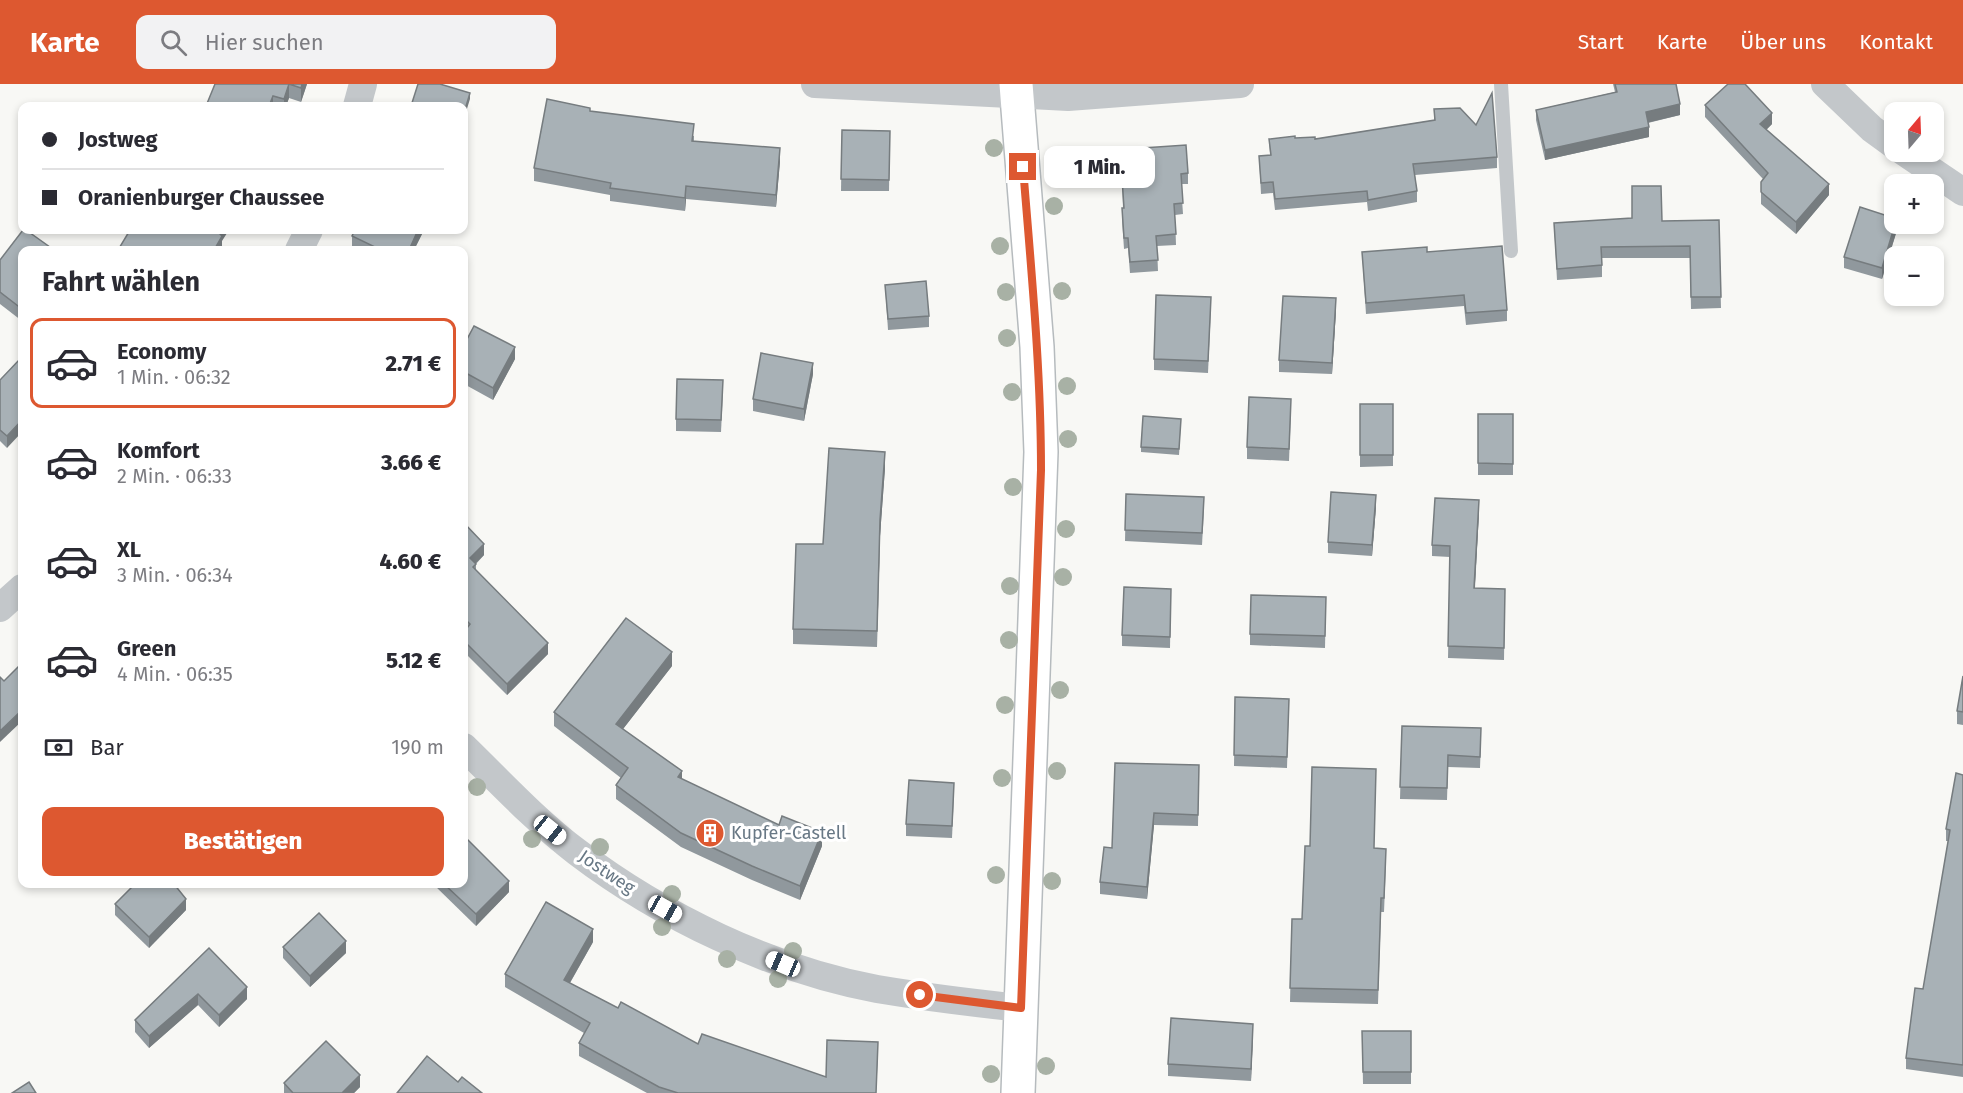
<!DOCTYPE html>
<html lang="de">
<meta charset="utf-8">
<style>
:root{--surface:#fff;--page:#f2f2f3;--text:#2b2b33;--muted:#7c7c81;--line:#e1e1e2;--accent:#dd5830}
body{margin:0;font-family:"Fira Sans",sans-serif;background:var(--page);color:var(--text);height:100vh;display:flex;flex-direction:column;font-size:22px;white-space:nowrap}
*{box-sizing:border-box;margin:0}
p{font-size:20px;color:var(--muted)}
.icon{flex:none;width:33px;height:33px;fill:none;stroke:currentColor;stroke-width:2;stroke-linecap:round;stroke-linejoin:round}
.map{position:relative;flex:1;overflow:hidden}
.details{position:absolute;left:18px;top:162px;width:450px;height:642px;display:flex;flex-direction:column;background:var(--surface);border-radius:12px;box-shadow:0 3px 9px #0003}
.details>*{flex:none}
.top-card{position:absolute;left:18px;top:18px;width:450px;height:132px;border-radius:12px;box-shadow:0 3px 9px #0003;display:grid;align-content:center;height:132px;padding:0 24px;background:var(--surface)}
.needle{width:39px;rotate:19deg}
.fabs{position:absolute;left:1884px;top:18px;display:grid;gap:12px}
.fabs a{display:grid;place-items:center;width:60px;height:60px;border-radius:12px;background:var(--surface);box-shadow:0 3px 9px #0003;font-size:30px}
.end{position:absolute;width:27px;height:27px;margin:-14px;border:8px solid #dd5830;background:#fff;box-shadow:0 0 0 3px #fff}
.from{border-radius:50%}
.bubble{position:absolute;height:42px;border-radius:12px;background:var(--surface);box-shadow:0 3px 9px #0003;font-size:20px;font-weight:800;line-height:42px;text-align:center}
.car{position:absolute;width:18px;height:36px;margin:-18px -9px;border-radius:8px;box-shadow:0 0 4px 2px #0007;background:linear-gradient(#fff 24%,#345 0 40%,#fff 0 76%,#345 0 86%,#fff 0)}
.top-card b{display:flex;align-items:center;gap:21px;height:57px;font-size:22px}
.top-card b+b{border-top:2px solid var(--line)}
.top-card i{width:15px;height:15px;background:var(--text)}
ul{padding:0;list-style:none}
li{display:flex;align-items:center;gap:18px;height:90px;margin:0 12px 9px;padding:0 12px;border:3px solid transparent;border-radius:12px}
li div{flex:1}
li b{display:block;font-size:22px}
li em{font-style:normal;font-weight:800}
li.on{border-color:var(--accent)}
li>.icon{width:54px;height:54px;stroke-width:1.5}
h2{padding:0 24px;font-size:27px;line-height:72px}
.pay{display:flex;align-items:center;gap:15px;height:66px;padding:0 24px;font-size:22px}
.pay p{margin-inline-start:auto}
.action{display:flex;gap:12px;margin-top:auto;padding:12px 24px}
.action a{flex:1;height:69px;border-radius:12px;background:var(--accent);color:#fff;font-size:24px;font-weight:800;line-height:69px;text-align:center}
header{display:flex;align-items:center;gap:36px;box-sizing:border-box;height:84px;padding:0 30px;background:var(--accent);color:#fff}
header strong{font-size:28px}
nav{display:flex;gap:33px;margin-inline-start:auto;font-size:21px}
.search{width:420px;height:54px;background:var(--page);display:flex;align-items:center;gap:15px;box-sizing:border-box;padding:0 21px;border-radius:12px;color:var(--muted);font-size:22px}
.map>svg:first-child{display:block}
.lines{fill:none;stroke-linecap:round;stroke-linejoin:round}
.primary-casing{stroke:#b6bbbe;stroke-width:36}
.lane{stroke:#c3c7ca;stroke-width:14}
.street{stroke:#c3c7ca;stroke-width:28}
.primary{stroke:#fff;stroke-width:33}
.tree{fill:#a8b1a5}
.wall{fill:#90989d}
.shaded-wall{fill:#767c7f}
.building{fill:#a8b1b6;stroke:#767c7f;stroke-width:1.5}
.route{stroke:#dd5830;stroke-width:8}
.labels{text-anchor:middle;stroke-width:6;stroke-linejoin:round;paint-order:stroke}
.poi-label{font-size:18px;fill:#687885;stroke:#fff;text-anchor:start}
.street-label{font-size:18px;fill:#687885;stroke:#fff}
</style>
<header>
<strong>Karte</strong>
<div class="search"><svg class="icon" aria-label="search" viewBox="0 0 24 24"><circle cx="10" cy="10" r="6"/><path d="M15 15l6 6"/></svg>Hier suchen</div>
<nav><a>Start</a><a>Karte</a><a>Über uns</a><a>Kontakt</a></nav>
</header>
<div class="map">
<svg width="1963" height="1009" viewBox="0 0 1963 1009">
<rect width="100%" height="100%" fill="#f8f8f5"/>
<g class="lines">
<!-- primary casing -->
<g class="primary-casing">
<polyline id="primary" points="1016,0 1037,263 1041,368 1018,1009"/>
</g>
<!-- lane -->
<polyline class="lane" points="1501,0 1511,167"/>
<!-- street -->
<g class="street">
<polyline points="815,0 1068,13 1240,0"/>
<polyline points="1825,0 1872,45 1894,61"/>
<polyline points="357,22 363,0"/>
<polyline points="1904,68 1963,108"/>
<polyline points="299,166 309,146"/>
<polyline points="0,524 22,504"/>
<path d="M464 663C501 699 536 737 577 768 661 832 773 886 877 905 925 913 973 919 1021 924"/>
</g>
<!-- primary -->
<use href="#primary" class="primary"/>
</g>
<!-- trees -->
<g class="tree">
<circle cx="994" cy="64" r="9"/>
<circle cx="1054" cy="122" r="9"/>
<circle cx="1000" cy="162" r="9"/>
<circle cx="1062" cy="207" r="9"/>
<circle cx="1006" cy="208" r="9"/>
<circle cx="1007" cy="254" r="9"/>
<circle cx="1067" cy="302" r="9"/>
<circle cx="1012" cy="308" r="9"/>
<circle cx="1068" cy="355" r="9"/>
<circle cx="1013" cy="403" r="9"/>
<circle cx="1066" cy="445" r="9"/>
<circle cx="1063" cy="493" r="9"/>
<circle cx="1010" cy="502" r="9"/>
<circle cx="1009" cy="556" r="9"/>
<circle cx="1060" cy="606" r="9"/>
<circle cx="1005" cy="621" r="9"/>
<circle cx="1057" cy="687" r="9"/>
<circle cx="1002" cy="694" r="9"/>
<circle cx="477" cy="703" r="9"/>
<circle cx="532" cy="755" r="9"/>
<circle cx="600" cy="763" r="9"/>
<circle cx="996" cy="791" r="9"/>
<circle cx="1052" cy="797" r="9"/>
<circle cx="672" cy="810" r="9"/>
<circle cx="662" cy="843" r="9"/>
<circle cx="793" cy="867" r="9"/>
<circle cx="727" cy="875" r="9"/>
<circle cx="778" cy="895" r="9"/>
<circle cx="1046" cy="982" r="9"/>
<circle cx="991" cy="990" r="9"/>
</g>
<!-- wall -->
<g class="wall">
<polygon points="214,0 307,0 301,18 289,14 286,22 206,22 214,4"/>
<polygon points="1613,0 1676,0 1680,31 1648,39 1649,53 1545,76 1536,36 1536,26 1615,8"/>
<polygon points="1705,21 1772,40 1766,46 1829,111 1796,150 1761,120 1761,98 1763,95 1705,33"/>
<polygon points="1434,25 1497,73 1497,84 1415,91 1417,107 1417,118 1368,127 1367,118 1275,126 1273,109 1261,110 1259,72 1270,71 1269,55 1315,55 1434,36"/>
<polygon points="590,27 694,52 694,57 780,77 776,123 686,115 685,127 610,117 610,111 534,97 534,84"/>
<polygon points="842,46 890,47 889,107 841,107"/>
<polygon points="1128,65 1188,89 1188,100 1181,100 1183,130 1175,131 1176,161 1157,162 1158,187 1130,189 1128,164 1124,165 1122,135 1122,124 1123,124 1122,94 1129,93"/>
<polygon points="1719,136 1721,224 1691,225 1690,174 1602,174 1602,193 1557,196 1554,139"/>
<polygon points="1897,140 1897,146 1882,195 1844,184 1844,173"/>
<polygon points="355,146 424,146 414,166 357,166 352,164 352,152"/>
<polygon points="22,166 22,237 0,220 0,176"/>
<polygon points="1362,168 1427,168 1507,226 1507,237 1466,241 1464,222 1366,230"/>
<polygon points="885,201 929,232 929,243 888,246"/>
<polygon points="1211,224 1208,289 1154,286 1154,275"/>
<polygon points="1336,226 1332,290 1279,288 1279,276"/>
<polygon points="464,261 515,275 493,316 464,300"/>
<polygon points="19,276 7,364 0,357 0,296"/>
<polygon points="813,290 804,337 753,327 753,315"/>
<polygon points="723,308 721,348 676,347 676,335"/>
<polygon points="1360,320 1393,320 1393,382 1360,383"/>
<polygon points="1291,327 1289,377 1247,375 1247,363"/>
<rect x="1478" y="330" width="35" height="61"/>
<polygon points="1181,335 1179,371 1141,368 1141,363"/>
<polygon points="885,384 880,452 877,563 793,560 793,545 823,460"/>
<polygon points="1126,410 1204,425 1202,461 1125,457"/>
<polygon points="1376,423 1372,472 1328,469 1328,458"/>
<polygon points="1479,428 1475,504 1505,505 1504,576 1448,574 1450,473 1432,472 1432,461"/>
<polygon points="464,439 484,471 476,480 476,487 548,570 507,611 464,568 464,548 465,546 464,545"/>
<polygon points="1171,505 1170,564 1122,562 1122,551"/>
<polygon points="1326,513 1325,564 1250,561 1250,550"/>
<polygon points="672,582 623,645 682,695 822,762 800,816 752,796 681,763 616,715 616,701 621,694 554,642 554,628"/>
<polygon points="1963,592 1963,641 1957,640 1957,627"/>
<polygon points="1235,613 1289,615 1287,684 1234,682"/>
<polygon points="1402,642 1481,656 1480,684 1448,683 1447,716 1400,715"/>
<polygon points="1199,681 1198,742 1154,741 1147,815 1100,810 1100,798 1112,764"/>
<polygon points="1963,691 1963,993 1906,985 1906,974 1923,905 1948,757 1946,757 1946,745"/>
<polygon points="954,710 952,754 906,752 906,740"/>
<polygon points="1374,764 1386,779 1384,828 1381,828 1378,920 1290,918 1292,835 1302,835"/>
<polygon points="433,800 464,800 509,808 476,842"/>
<polygon points="115,820 186,826 149,864 115,831"/>
<polygon points="593,858 570,899 618,924 698,960 826,993 878,971 876,1009 647,1009 579,972 579,959 584,949 505,903 505,890"/>
<polygon points="283,863 346,869 310,903 283,874"/>
<polygon points="209,864 247,915 219,943 198,921 149,964 135,948 135,936"/>
<polygon points="1362,947 1411,947 1411,1000 1363,1000"/>
<polygon points="1253,951 1251,997 1168,992 1168,980"/>
<polygon points="284,999 360,1003 354,1009 284,1009"/>
</g>
<!-- shaded-wall -->
<g class="shaded-wall">
<polygon points="289,0 289,14 286,22 284,22 284,15"/>
<polygon points="302,0 307,0 301,18 301,4"/>
<polygon points="470,9 470,15 464,34 464,29"/>
<polygon points="273,12 273,22 269,22"/>
<polygon points="1680,20 1680,31 1646,39 1646,28"/>
<polygon points="1772,29 1772,40 1760,52 1760,40"/>
<polygon points="1649,43 1649,53 1545,76 1545,66"/>
<polygon points="780,64 780,77 776,123 776,111"/>
<polygon points="1829,100 1829,111 1796,150 1796,138"/>
<polygon points="686,102 686,115 685,127 685,114"/>
<polygon points="1895,140 1897,140 1897,146 1882,195 1882,184"/>
<polygon points="221,146 229,146 222,157 222,166 214,166 219,149"/>
<polygon points="418,146 424,146 414,166 409,166"/>
<polygon points="1336,214 1336,226 1332,290 1332,279"/>
<polygon points="515,263 515,275 493,316 493,304"/>
<polygon points="813,279 813,290 804,337 804,325"/>
<polygon points="22,336 22,348 7,364 7,352"/>
<polygon points="885,368 885,384 880,452 877,563 880,436"/>
<polygon points="1376,411 1376,423 1372,472 1372,461"/>
<polygon points="1479,416 1479,428 1474,516 1474,504"/>
<polygon points="484,460 484,471 470,485 470,474"/>
<polygon points="548,559 548,570 507,611 507,600"/>
<polygon points="672,568 672,582 616,654 616,640"/>
<polygon points="22,626 22,637 0,658 0,647"/>
<polygon points="682,687 682,701 678,693"/>
<polygon points="1154,729 1154,741 1147,815 1147,803"/>
<polygon points="822,748 822,762 800,816 800,802"/>
<polygon points="509,797 509,808 476,842 476,830"/>
<polygon points="186,815 186,826 149,864 149,853"/>
<polygon points="593,845 593,858 564,909 564,896"/>
<polygon points="346,857 346,869 310,903 310,892"/>
<polygon points="247,903 247,915 219,943 219,931"/>
<polygon points="198,910 198,921 149,964 149,952"/>
<polygon points="1253,940 1253,951 1251,997 1251,985"/>
<polygon points="360,991 360,1003 354,1009 342,1009"/>
</g>
<!-- building -->
<g class="building">
<polygon points="215,0 289,0 284,15 273,12 269,22 206,22"/>
<polygon points="289,0 302,0 301,4"/>
<polygon points="418,0 440,0 470,9 464,29 464,22 411,22"/>
<polygon points="1615,0 1676,0 1680,20 1646,28 1649,43 1545,66 1536,26 1617,8"/>
<polygon points="1728,0 1745,0 1772,29 1760,40 1829,100 1796,138 1761,108 1761,98 1768,89 1705,21"/>
<polygon points="1492,9 1497,73 1413,80 1417,107 1368,116 1367,107 1275,115 1273,98 1261,99 1259,72 1271,71 1269,55 1295,52 1295,54 1315,53 1315,55 1435,36 1434,25 1460,24 1476,41"/>
<polygon points="547,15 590,24 590,27 694,40 692,57 780,64 776,111 686,102 685,114 610,104 611,99 534,84"/>
<polygon points="842,46 890,47 889,96 841,95"/>
<polygon points="1186,61 1188,89 1181,90 1183,119 1174,120 1176,150 1156,152 1158,176 1130,178 1128,154 1124,154 1122,124 1124,124 1122,94 1130,93 1128,65"/>
<polygon points="1632,102 1661,102 1662,137 1719,136 1721,213 1691,213 1690,162 1601,163 1602,181 1557,185 1554,139 1632,134"/>
<polygon points="1860,123 1894,134 1894,140 1895,140 1882,184 1844,173"/>
<polygon points="23,146 26,146 54,166 22,166 22,225 0,208 0,176"/>
<polygon points="130,146 221,146 219,149 222,152 214,166 118,166"/>
<polygon points="355,146 418,146 409,166 381,166 352,152"/>
<polygon points="1502,162 1507,226 1466,229 1464,211 1366,219 1362,168 1427,163 1427,168"/>
<polygon points="926,197 929,232 888,235 885,201"/>
<polygon points="1156,211 1211,213 1208,277 1154,275"/>
<polygon points="1283,212 1336,214 1332,279 1279,276"/>
<polygon points="474,242 515,263 493,304 464,288 464,261"/>
<polygon points="761,269 813,279 804,325 753,315"/>
<polygon points="19,276 22,279 22,309 21,310 22,311 22,336 7,352 0,346 0,296"/>
<polygon points="677,295 723,296 721,336 676,335"/>
<polygon points="1249,313 1291,315 1289,365 1247,363"/>
<rect x="1360" y="320" width="33" height="51"/>
<polygon points="1478,330 1513,330 1513,380 1478,379"/>
<polygon points="1143,332 1181,335 1179,365 1141,363"/>
<polygon points="829,364 885,368 880,436 877,547 793,545 796,460 823,460"/>
<polygon points="1331,408 1376,411 1372,461 1328,458"/>
<polygon points="1126,410 1204,413 1202,449 1125,446"/>
<polygon points="1435,414 1479,416 1474,504 1505,505 1504,564 1448,562 1450,462 1432,461"/>
<polygon points="464,439 484,460 470,474 476,480 473,483 548,559 507,600 464,557 464,548 470,540 464,534"/>
<polygon points="1124,503 1171,505 1170,553 1122,551"/>
<polygon points="1251,511 1326,513 1325,552 1250,550"/>
<polygon points="626,534 672,568 616,640 682,687 678,693 779,741 782,732 822,748 800,802 752,782 681,749 616,701 628,684 554,628"/>
<polygon points="22,579 22,626 0,647 0,593 4,597"/>
<polygon points="1963,592 1963,628 1957,627"/>
<polygon points="1235,613 1289,615 1287,673 1234,671"/>
<polygon points="1402,642 1481,644 1480,673 1448,671 1447,704 1400,703"/>
<polygon points="1115,679 1199,681 1198,731 1154,729 1147,803 1100,798 1104,763 1112,764"/>
<polygon points="1312,683 1376,685 1374,764 1386,765 1384,814 1381,814 1378,906 1290,904 1292,835 1302,835 1305,762 1310,762"/>
<polygon points="1956,689 1963,691 1963,981 1906,974 1915,904 1923,905 1950,746 1946,745"/>
<polygon points="909,696 954,699 952,742 906,740"/>
<polygon points="464,752 509,797 476,830 444,800 464,800"/>
<polygon points="135,800 174,800 186,815 149,853 115,820"/>
<polygon points="546,818 593,845 564,896 618,924 621,918 698,960 702,950 826,993 827,956 878,958 876,1009 678,1009 659,1003 579,959 590,939 505,890"/>
<polygon points="319,829 346,857 310,892 283,863"/>
<polygon points="209,864 247,903 219,931 198,910 149,952 135,936"/>
<polygon points="1171,934 1253,940 1251,985 1168,980"/>
<polygon points="1362,947 1411,947 1411,988 1363,988"/>
<polygon points="326,957 360,991 342,1009 293,1009 284,999"/>
<polygon points="427,972 458,998 462,993 482,1009 397,1009"/>
<polygon points="29,998 36,1009 12,1009"/>
</g>
<g class="lines">
<!-- route -->
<path class="route" d="M920 911 1021 924 1041 386C1041 285 1031 184 1023 83"/>
</g>
<!-- icons -->
<defs>
<g id="building-disc" transform="scale(1.5)"><circle r="9.5" fill="#dd5830" stroke="#fff"/><path d="M-4-6H4V6H1V3H-1V6H-4ZM-2.5-4.3h1.7v1.8h-1.7ZM.8-4.3h1.7v1.8H.8ZM-2.5-1h1.7V.8h-1.7ZM.8-1h1.7V.8H.8Z" fill="#fff"/></g>
</defs>
<g fill-rule="evenodd">
<use href="#building-disc" x="710" y="749"/>
</g>
<g class="labels">
<!-- poi labels -->
<g class="poi-label">
<text x="731" y="755">Kupfer-Castell</text>
</g>
<!-- street labels -->
<g class="street-label">
<text transform="translate(607 788) rotate(34)" y="6">Jostweg</text>
</g>
</g>
</svg>
<div class="fabs">
<a><svg class="needle" viewBox="-14 -14 28 28"><path d="M0-13l5 13h-10z" fill="#e53935"/><path d="M0 13l5-13h-10z" fill="#7c7c81"/></svg></a>
<a>+</a>
<a>−</a>
</div>
<i class="end from" style="left:920px;top:911px"></i>
<i class="end" style="left:1023px;top:83px"></i>
<div class="bubble" style="left:1044px;top:62px;width:111px">1 Min.</div>
<i class="car" style="left:550px;top:746px;rotate:129deg"></i>
<i class="car" style="left:665px;top:825px;rotate:119deg"></i>
<i class="car" style="left:783px;top:880px;rotate:293deg"></i>
<div class="top-card">
<b><i class="from"></i>Jostweg</b>
<b><i></i>Oranienburger Chaussee</b>
</div>
<section class="details">
<h2>Fahrt wählen</h2>
<ul>
<li class="on"><svg class="icon" aria-label="car" viewBox="0 0 24 24"><path d="M5 17H2v-5l4-1 3-4h7l3 4 3 1v5h-3M9 17h6M6 11h13"/><circle cx="7" cy="17" r="2"/><circle cx="17" cy="17" r="2"/></svg><div><b>Economy</b><p>1 Min. · 06:32</p></div><em>2.71 €</em></li>
<li><svg class="icon" aria-label="car" viewBox="0 0 24 24"><path d="M5 17H2v-5l4-1 3-4h7l3 4 3 1v5h-3M9 17h6M6 11h13"/><circle cx="7" cy="17" r="2"/><circle cx="17" cy="17" r="2"/></svg><div><b>Komfort</b><p>2 Min. · 06:33</p></div><em>3.66 €</em></li>
<li><svg class="icon" aria-label="car" viewBox="0 0 24 24"><path d="M5 17H2v-5l4-1 3-4h7l3 4 3 1v5h-3M9 17h6M6 11h13"/><circle cx="7" cy="17" r="2"/><circle cx="17" cy="17" r="2"/></svg><div><b>XL</b><p>3 Min. · 06:34</p></div><em>4.60 €</em></li>
<li><svg class="icon" aria-label="car" viewBox="0 0 24 24"><path d="M5 17H2v-5l4-1 3-4h7l3 4 3 1v5h-3M9 17h6M6 11h13"/><circle cx="7" cy="17" r="2"/><circle cx="17" cy="17" r="2"/></svg><div><b>Green</b><p>4 Min. · 06:35</p></div><em>5.12 €</em></li>
</ul>
<div class="pay"><svg class="icon" aria-label="cash" viewBox="0 0 24 24"><path d="M3 7h18v10H3z"/><circle cx="12" cy="12" r="2"/></svg>Bar<p>190 m</p></div>
<div class="action"><a>Bestätigen</a></div>
</section>
</div>
